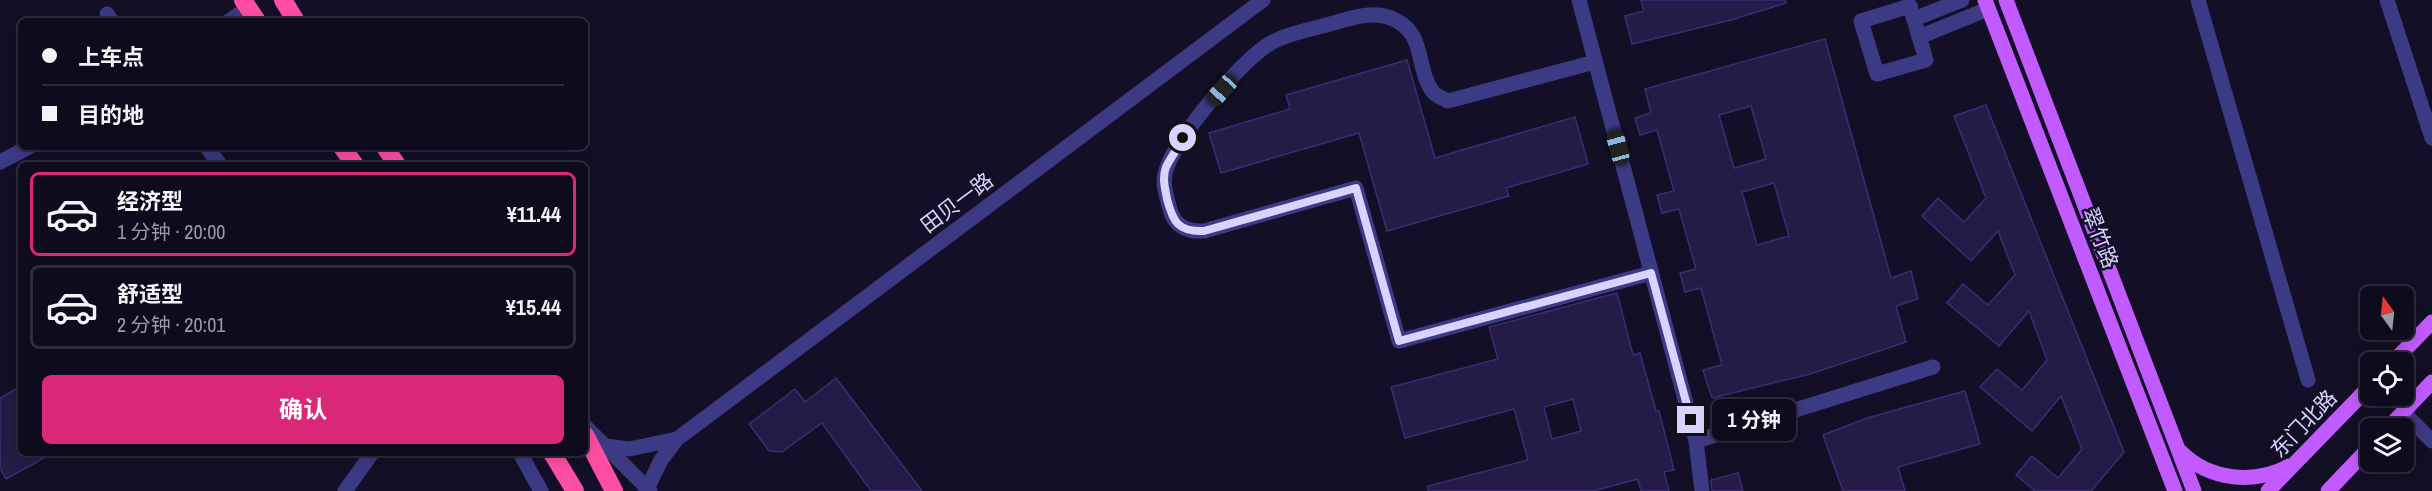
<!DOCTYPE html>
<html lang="zh">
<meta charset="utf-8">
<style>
:root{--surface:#0e0b1c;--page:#1c1929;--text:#f1f3f6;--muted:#9b9ba3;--line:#2e2b3b;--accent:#db2777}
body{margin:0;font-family:"Archivo Narrow","Noto Sans SC",sans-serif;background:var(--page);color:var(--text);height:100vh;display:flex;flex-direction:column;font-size:22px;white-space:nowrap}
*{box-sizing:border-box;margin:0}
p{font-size:20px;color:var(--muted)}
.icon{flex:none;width:33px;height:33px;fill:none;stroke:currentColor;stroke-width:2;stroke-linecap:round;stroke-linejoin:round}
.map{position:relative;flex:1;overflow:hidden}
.sheet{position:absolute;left:18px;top:162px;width:570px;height:294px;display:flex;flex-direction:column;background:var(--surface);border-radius:9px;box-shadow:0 3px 15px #0003,0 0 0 2px var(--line)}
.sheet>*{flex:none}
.top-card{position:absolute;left:18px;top:18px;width:570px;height:132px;border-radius:9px;box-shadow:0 3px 15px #0003,0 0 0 2px var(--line);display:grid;align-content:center;height:132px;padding:0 24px;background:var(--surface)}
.needle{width:39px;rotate:345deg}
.buttons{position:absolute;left:2360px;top:286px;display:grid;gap:12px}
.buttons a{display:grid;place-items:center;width:54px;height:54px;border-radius:9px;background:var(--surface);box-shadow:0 3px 15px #0003,0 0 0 2px var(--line);font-size:30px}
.end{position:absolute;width:27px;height:27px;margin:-14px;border:8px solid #d9d4ff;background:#111;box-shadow:0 0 0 3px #111}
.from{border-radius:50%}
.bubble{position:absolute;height:42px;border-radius:9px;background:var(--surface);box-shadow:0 3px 15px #0003,0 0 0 2px var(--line);font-size:20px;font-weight:700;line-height:42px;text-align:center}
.car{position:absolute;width:18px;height:36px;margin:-18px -9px;border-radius:8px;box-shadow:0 0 4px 2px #0007;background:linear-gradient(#222 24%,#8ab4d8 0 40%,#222 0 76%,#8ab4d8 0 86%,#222 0)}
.top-card b{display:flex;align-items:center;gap:21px;height:57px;font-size:22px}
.top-card b+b{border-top:2px solid var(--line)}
.top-card i{width:15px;height:15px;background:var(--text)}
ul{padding:10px 0 0;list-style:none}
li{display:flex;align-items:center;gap:18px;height:84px;margin:0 12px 9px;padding:0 12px;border:3px solid var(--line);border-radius:9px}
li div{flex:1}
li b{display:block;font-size:22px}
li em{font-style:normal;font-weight:700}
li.selected{border-color:var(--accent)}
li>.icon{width:54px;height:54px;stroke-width:1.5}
.cta{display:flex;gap:12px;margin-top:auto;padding:12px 24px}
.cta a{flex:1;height:69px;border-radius:9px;background:var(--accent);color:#fff;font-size:24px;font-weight:700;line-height:69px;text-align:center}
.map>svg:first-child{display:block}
.building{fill:#241b47;stroke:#3b2d73;stroke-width:1.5;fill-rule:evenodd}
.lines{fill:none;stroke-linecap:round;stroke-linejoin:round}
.minor{stroke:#3d3a85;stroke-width:15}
.major{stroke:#c25bff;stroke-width:15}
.highway{stroke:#ff4fa3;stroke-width:18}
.route{stroke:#d9d4ff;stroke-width:8}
.labels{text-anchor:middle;stroke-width:5;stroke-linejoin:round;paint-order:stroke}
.street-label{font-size:21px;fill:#d9d4ff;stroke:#130f26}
</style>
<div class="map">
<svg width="2432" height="491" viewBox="0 0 2432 491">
<rect width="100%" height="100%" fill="#130f26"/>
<!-- building -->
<g class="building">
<polygon points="1641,0 1785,0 1786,3 1731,20 1632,44 1625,16 1644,11"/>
<path d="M1825 39 1891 278 1911 271 1918 299 1896 306 1906 342 1810 374 1712 398 1703 370 1722 365 1701 288 1685 292 1680 273 1696 269 1679 209 1662 213 1657 195 1674 191 1657 130 1640 135 1635 118 1651 113 1645 89ZM1751 106 1766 159 1734 168 1719 115ZM1774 183 1789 236 1757 245 1742 192Z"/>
<polygon points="1407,60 1435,158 1575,117 1588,164 1506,188 1509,196 1387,231 1359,133 1221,173 1209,133 1290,109 1286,95"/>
<polygon points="1986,105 2124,452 2091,491 2035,491 2016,475 2032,456 2058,478 2082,449 2061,396 2032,431 1980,387 1997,369 2022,390 2047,360 2029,311 1999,346 1947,303 1963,284 1988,305 2015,275 1998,231 1971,261 1922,216 1938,198 1964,222 1986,198 1954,116"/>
<path d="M1617 293 1633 355 1640 353 1656 411H1659L1674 470 1664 472 1669 491H1641L1638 479 1593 491H1428V486L1528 460 1514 409 1405 438 1391 387 1498 359 1489 327ZM1573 399 1581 431 1552 439 1544 407Z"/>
<polygon points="836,378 922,491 871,491 822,423 782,452 769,451 749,424 795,389 805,402"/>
<polygon points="21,386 21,453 53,453 6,479 0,468 0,398"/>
<polygon points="1965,391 1980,444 1898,467 1905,491 1843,491 1823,435 1867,418"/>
<polygon points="1738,473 1743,491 1712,491 1711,480"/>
</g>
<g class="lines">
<!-- minor -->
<g class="minor">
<polyline points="1579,0 1696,441 1702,491"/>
<polyline points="2198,0 2308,380"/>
<polyline points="2387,0 2432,138"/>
<polygon points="1910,6 1926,60 1877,74 1861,21"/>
<polyline points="107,14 112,21"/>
<polyline points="1914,19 1962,0"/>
<polyline points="229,21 248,8"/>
<polyline points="1919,37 1988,9"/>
<path d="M1595 62 1448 101C1443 98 1436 96 1433 92 1414 67 1428 30 1388 17 1370 11 1348 19 1330 24 1309 30 1284 34 1266 46 1238 65 1172 141 1165 174 1162 185 1167 198 1170 209 1174 227 1188 232 1204 231L1356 188 1399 341 1651 273"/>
<polyline points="207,147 220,165"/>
<polyline points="0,162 29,147"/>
<polyline points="2403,412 2432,441"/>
<polyline points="585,426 650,491"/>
<polyline points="1696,441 1933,367"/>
<polyline points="606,446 629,449 677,439"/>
<polyline points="520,453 541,491"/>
<polyline points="345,491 372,453"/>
<polyline points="646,491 661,460 677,439 1263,0"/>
</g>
<!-- major -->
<g class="major">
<polyline points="1985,0 2175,491"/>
<polyline points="2006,0 2194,491"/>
<polyline points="2392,363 2432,322"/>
<polyline points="2387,429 2432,382"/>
<path d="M2181 452C2209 480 2254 485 2289 466"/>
<polyline points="2268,491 2370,386"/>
<polyline points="2328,491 2370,447"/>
</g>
<!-- highway -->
<g class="highway">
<polyline points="243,0 257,21"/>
<polyline points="283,0 296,21"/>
<polyline points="342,147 355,165"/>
<polyline points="385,147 397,165"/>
<polyline points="585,435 614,491"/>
<polyline points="552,453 575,491"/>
</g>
</g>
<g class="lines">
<!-- route -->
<path class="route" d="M1183 138C1178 148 1171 157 1166 167 1162 178 1165 188 1167 199 1173 222 1178 232 1204 231L1356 188 1399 341 1651 273 1691 420"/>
</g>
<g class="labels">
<!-- street labels -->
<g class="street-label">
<text transform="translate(957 203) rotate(-37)" y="7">田贝一路</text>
<text transform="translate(2100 238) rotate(69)" y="7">翠竹路</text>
<text transform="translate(2304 424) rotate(-46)" y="7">东门北路</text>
</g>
</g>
</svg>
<div class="buttons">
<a><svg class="needle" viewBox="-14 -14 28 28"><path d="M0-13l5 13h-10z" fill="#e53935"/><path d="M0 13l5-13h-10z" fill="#9b9ba3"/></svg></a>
<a><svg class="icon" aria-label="locate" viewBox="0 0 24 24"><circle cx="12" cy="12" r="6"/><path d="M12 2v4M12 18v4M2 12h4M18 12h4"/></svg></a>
<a><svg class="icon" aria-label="layers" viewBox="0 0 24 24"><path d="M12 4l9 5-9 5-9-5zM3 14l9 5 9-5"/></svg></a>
</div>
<i class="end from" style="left:1183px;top:138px"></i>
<i class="end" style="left:1691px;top:420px"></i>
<div class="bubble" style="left:1712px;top:399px;width:84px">1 分钟</div>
<i class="car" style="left:1222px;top:90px;rotate:222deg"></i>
<i class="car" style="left:1618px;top:147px;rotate:345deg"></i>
<div class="top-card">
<b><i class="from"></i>上车点</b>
<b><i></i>目的地</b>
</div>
<section class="sheet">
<ul>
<li class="selected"><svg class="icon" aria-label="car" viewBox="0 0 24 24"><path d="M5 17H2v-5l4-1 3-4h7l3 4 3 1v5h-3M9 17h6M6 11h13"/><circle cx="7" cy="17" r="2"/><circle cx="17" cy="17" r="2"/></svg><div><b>经济型</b><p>1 分钟 · 20:00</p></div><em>¥11.44</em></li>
<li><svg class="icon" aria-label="car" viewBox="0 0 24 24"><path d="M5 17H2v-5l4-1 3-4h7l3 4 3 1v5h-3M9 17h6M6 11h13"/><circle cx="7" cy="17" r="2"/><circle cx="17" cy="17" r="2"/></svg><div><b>舒适型</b><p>2 分钟 · 20:01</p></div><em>¥15.44</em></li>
</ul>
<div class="cta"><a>确认</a></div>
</section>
</div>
